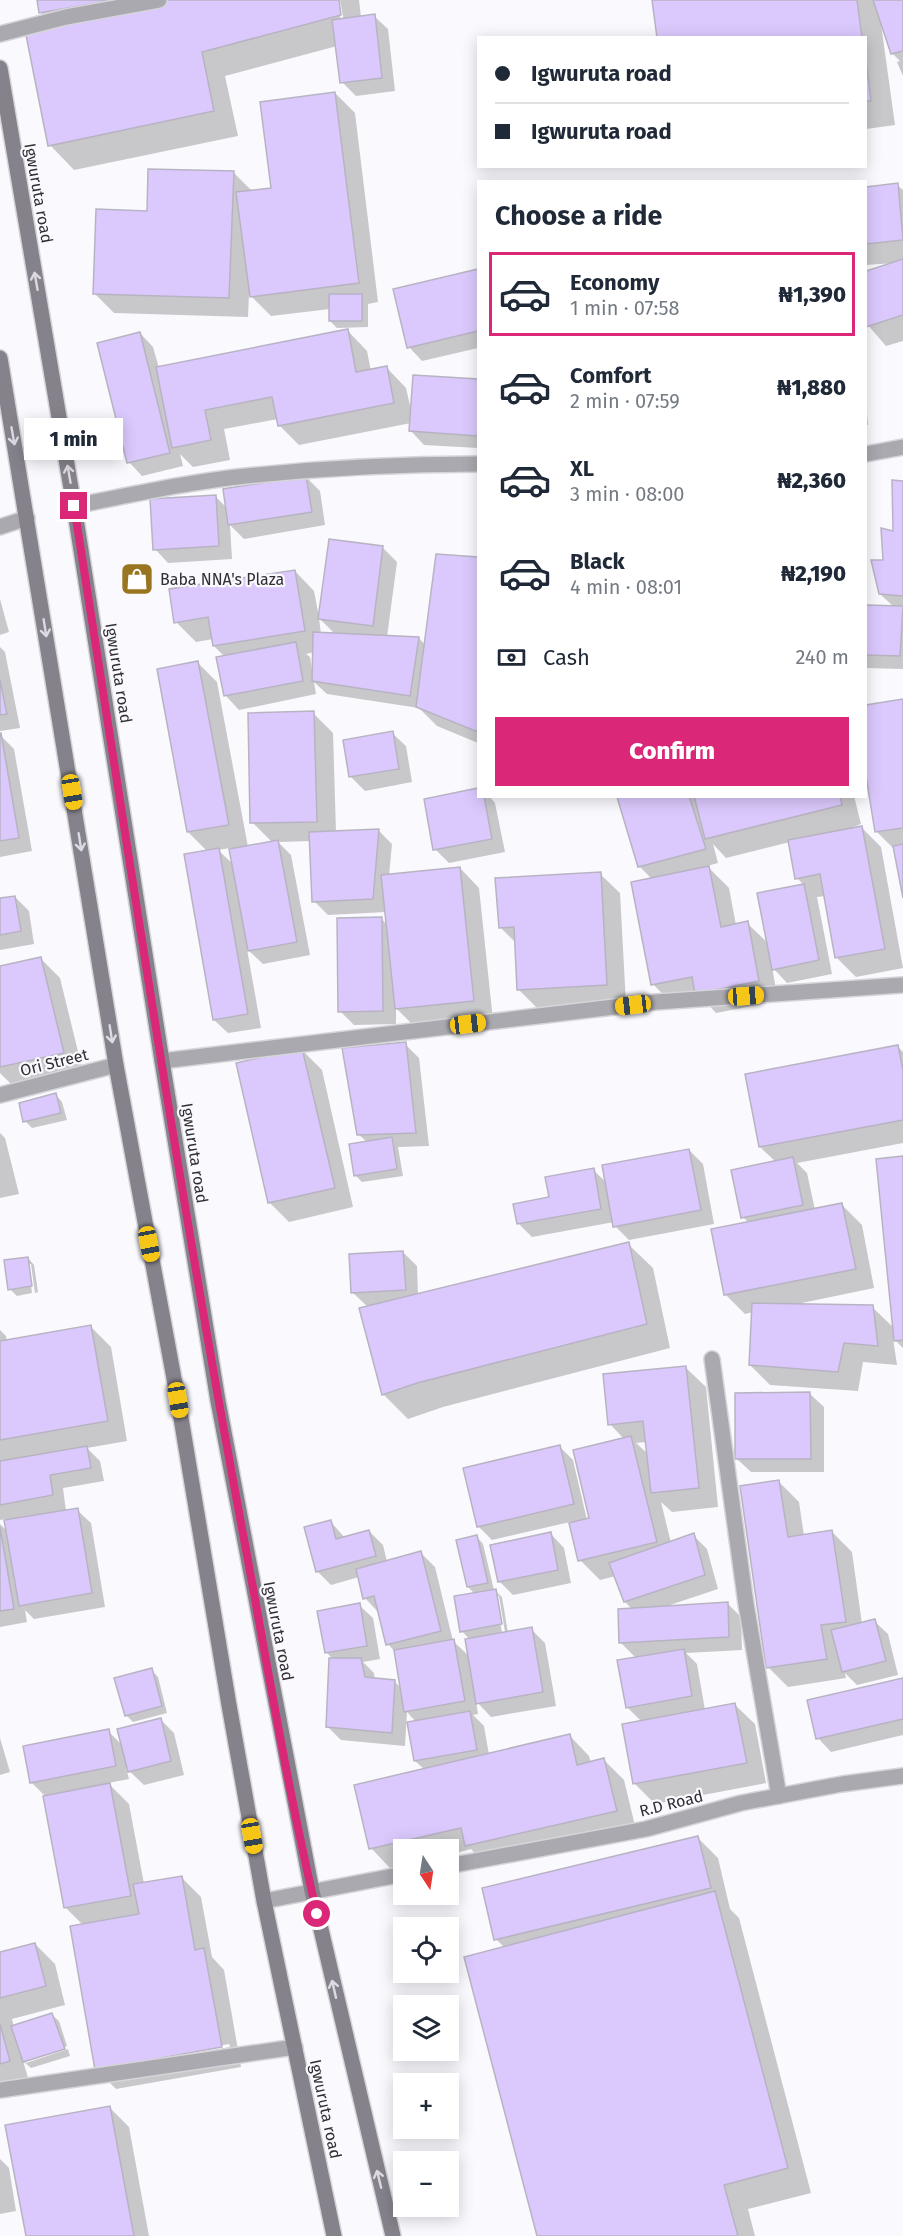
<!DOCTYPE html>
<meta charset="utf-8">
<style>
:root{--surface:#fff;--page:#f6f6f7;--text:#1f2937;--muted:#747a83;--line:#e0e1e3;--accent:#db2777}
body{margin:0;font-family:"Fira Sans",sans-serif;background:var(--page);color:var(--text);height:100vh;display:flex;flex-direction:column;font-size:22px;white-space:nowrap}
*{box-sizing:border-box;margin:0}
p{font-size:20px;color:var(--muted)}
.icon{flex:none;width:33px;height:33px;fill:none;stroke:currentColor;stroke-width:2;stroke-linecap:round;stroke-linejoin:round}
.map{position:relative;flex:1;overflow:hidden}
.side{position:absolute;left:477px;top:180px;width:390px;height:618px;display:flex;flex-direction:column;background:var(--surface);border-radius:0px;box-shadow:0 3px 15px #0003}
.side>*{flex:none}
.top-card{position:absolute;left:477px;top:36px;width:390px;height:132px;border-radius:0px;box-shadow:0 3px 15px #0003;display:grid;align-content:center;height:132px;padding:0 18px;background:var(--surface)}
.needle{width:39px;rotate:168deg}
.fabs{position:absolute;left:393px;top:1839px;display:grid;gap:12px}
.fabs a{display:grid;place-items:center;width:66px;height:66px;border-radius:0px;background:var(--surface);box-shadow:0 3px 15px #0003;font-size:30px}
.end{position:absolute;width:27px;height:27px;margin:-14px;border:8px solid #db2777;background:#fff;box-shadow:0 0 0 3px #fff}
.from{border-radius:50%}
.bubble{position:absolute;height:42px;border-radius:0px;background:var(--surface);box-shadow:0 3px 15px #0003;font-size:20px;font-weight:800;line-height:42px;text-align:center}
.car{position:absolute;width:18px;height:36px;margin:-18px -9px;border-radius:8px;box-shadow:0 0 4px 2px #0007;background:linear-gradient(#f5c518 24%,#345 0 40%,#f5c518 0 76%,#345 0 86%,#f5c518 0)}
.top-card b{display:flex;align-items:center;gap:21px;height:57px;font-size:22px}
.top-card b+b{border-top:2px solid var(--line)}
.top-card i{width:15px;height:15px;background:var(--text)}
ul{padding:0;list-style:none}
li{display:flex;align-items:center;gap:18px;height:84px;margin:0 12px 9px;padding:0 6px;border:3px solid transparent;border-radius:0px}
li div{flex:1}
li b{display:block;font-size:22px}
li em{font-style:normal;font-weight:800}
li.current{border-color:var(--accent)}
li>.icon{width:54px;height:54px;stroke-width:1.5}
h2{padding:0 18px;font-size:27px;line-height:72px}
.pay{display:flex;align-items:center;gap:15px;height:66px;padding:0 18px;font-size:22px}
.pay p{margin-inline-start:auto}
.action{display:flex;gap:12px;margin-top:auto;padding:12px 18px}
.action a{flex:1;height:69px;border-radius:0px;background:var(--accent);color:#fff;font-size:24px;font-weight:800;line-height:69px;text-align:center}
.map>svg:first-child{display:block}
.shadow{fill:#0003;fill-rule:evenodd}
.building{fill:#dbc9fd;stroke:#b8b3c3;stroke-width:1.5}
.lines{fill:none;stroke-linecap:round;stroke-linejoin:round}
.minor-casing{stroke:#d6d5d9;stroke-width:18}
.secondary-casing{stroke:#d6d5d9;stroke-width:18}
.minor{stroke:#aba9b0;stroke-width:15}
.secondary{stroke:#85828c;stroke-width:15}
.oneway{stroke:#dddbe1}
.route{stroke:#db2777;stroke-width:8}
.labels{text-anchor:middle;stroke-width:4.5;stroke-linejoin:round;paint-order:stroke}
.street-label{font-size:16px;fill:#312f35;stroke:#faf9fd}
.poi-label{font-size:16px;fill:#312f35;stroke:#faf9fd;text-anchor:start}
</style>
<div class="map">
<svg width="903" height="2236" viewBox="0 0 903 2236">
<rect width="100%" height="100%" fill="#faf9fd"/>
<!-- shadow -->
<g class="shadow">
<polygon points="38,0 337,0 341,22 344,22 340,0 359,0 361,17 374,16 388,29 395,91 356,96 342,82 337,46 225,76 238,136 74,170 50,145 54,26 40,12"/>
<polygon points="654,0 903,0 903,76 897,62 900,61 893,54 883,24 881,24 895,125 866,129 866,38 659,38"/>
<polygon points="335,93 355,113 378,302 368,304 368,327 337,328 330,321 330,309 271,316 249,294 248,317 114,313 94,293 233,172 253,192 272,190"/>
<polygon points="897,185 903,190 903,341 886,346 866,323 866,273 895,263 866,265 866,188"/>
<polygon points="478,271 478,348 422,361 409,347 395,290"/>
<polygon points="348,331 367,351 371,371 387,368 406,388 411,410 414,376 478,380 478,448 424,445 411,431 411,423 299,445 279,425 278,419 224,429 230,460 193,467 180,454 183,466 142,476 129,462 140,333 153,347 159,368"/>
<polygon points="866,402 868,425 866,425"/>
<polygon points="306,477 320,491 325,525 244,539 230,525 232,559 168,563 155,549 215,496 227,508"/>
<polygon points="903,482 903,669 866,668 866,606 894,607 880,594 895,533"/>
<path d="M383 548 397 562 387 637 419 638 425 645 438 555 478 558V743L437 726 419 708 327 694 314 682 316 694 239 710 226 696 225 657 214 646 213 639 196 642 176 622 295 571 314 591 319 617ZM319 618 336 635 321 634ZM314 652 313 669H312L310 657 306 654Z"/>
<polygon points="0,599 9,632 0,635"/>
<polygon points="0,647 5,652 20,728 0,731"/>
<path d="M197 662 217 682 248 847 272 842 252 822 313 713 333 733 336 832 378 830 392 844 389 876 460 868 479 888 493 1020 416 1028 396 1008V1024L354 1025 340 1011 381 918 387 925 386 912 328 915 314 901 311 841 278 842 291 855 310 955 263 964 247 949 261 1028 228 1033 214 1020 208 852 188 832ZM230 848 233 864 218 850Z"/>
<polygon points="903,700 903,890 895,850 877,832 866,767 866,707"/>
<polygon points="392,733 406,746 412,782 365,791 351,777"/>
<polygon points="0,735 14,749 32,851 0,857"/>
<polygon points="478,790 478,796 489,796 495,803 505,852 449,863 435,849 426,800"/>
<path d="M628 796H854L861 824 853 827V829L861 827 881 847 903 968 856 977 836 957 825 896 817 897 832 974 787 983 772 967 778 1001 716 1013 702 998 672 1004 653 984 652 879 640 867 619 799ZM790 842 797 878 804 885 769 944 747 923 736 925 729 888 707 866 718 863 713 844 726 858Z"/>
<polygon points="600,874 620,893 626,1004 538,1009 519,990 516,943 500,927"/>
<polygon points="15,897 29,911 34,944 0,950 0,900"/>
<polygon points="40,958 60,978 83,1072 15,1088 0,1073 0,968"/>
<polygon points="405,1044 419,1058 429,1146 398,1147 403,1176 362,1182 356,1176 367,1142 358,1134"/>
<polygon points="897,1046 903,1052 903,1143 797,1163 807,1173 815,1210 842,1205 862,1225 874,1288 797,1304 872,1307 895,1329 903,1158 903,1348 893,1338 897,1365 863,1362 858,1391 770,1385 750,1365 753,1312 745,1314 725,1294 749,1223 743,1217 776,1162 760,1147"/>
<polygon points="302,1050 322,1070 353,1207 289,1222 269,1202"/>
<polygon points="56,1095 62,1102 67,1120 32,1128 25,1121"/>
<polygon points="0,1133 5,1138 19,1194 0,1198"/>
<polygon points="689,1150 703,1164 714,1224 629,1240 615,1226 614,1222 532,1237 518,1223 593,1170 607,1183"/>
<polygon points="628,1244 653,1268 670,1348 443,1407 408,1419 383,1394 368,1307 352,1292 403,1252 417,1266 418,1295"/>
<polygon points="28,1258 34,1265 38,1292 35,1293 31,1264 28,1264 32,1293 17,1296 10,1289"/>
<polygon points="91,1327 111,1347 127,1441 87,1448 100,1461 104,1481 63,1488 66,1511 77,1510 91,1523 105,1607 34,1619 25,1610 27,1622 0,1627 0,1524 8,1532 6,1519 0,1520 0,1330 6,1336 7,1342"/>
<path d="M686 1368 706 1387 718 1507 672 1512 661 1502 671 1543 693 1535 707 1549 718 1589 667 1606 727 1603 741 1617 742 1650 686 1653 697 1664 705 1710 735 1705 755 1724 766 1783 655 1804 635 1784 624 1726 642 1722 627 1707 637 1659 621 1643 633 1610 625 1602 616 1576 600 1580 580 1560 570 1522 492 1540 478 1526 559 1446 573 1460 587 1520 591 1519 624 1439 610 1424ZM646 1442 648 1454 636 1443Z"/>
<polygon points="810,1394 824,1407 824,1472 751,1472 737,1459"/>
<polygon points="779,1482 799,1502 804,1536 832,1532 852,1552 862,1624 874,1621 888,1634 898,1675 857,1685 845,1673 846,1678 788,1687 768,1667"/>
<path d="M331 1522 345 1538 369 1531 383 1545 387 1562 421 1553 435 1567 453 1641 470 1657V1640L462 1631 475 1594 468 1587 477 1537 483 1544 494 1590 502 1597 508 1633 531 1629 545 1643 556 1706 491 1717 476 1701 478 1714 473 1715 484 1726 489 1755 570 1736 589 1756 591 1763 604 1760 624 1780 636 1830 486 1865 471 1849 448 1855V1850H404V1865L390 1868 371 1848 425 1770 415 1761 416 1722 407 1712 405 1746 341 1740 327 1726 334 1660 326 1652 359 1605 373 1618 380 1659 363 1662 374 1673 375 1680 394 1681 402 1689 395 1652 388 1644 378 1612 365 1598 359 1577 331 1585 317 1571ZM495 1596H499L505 1632H502Z"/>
<polygon points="551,1534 564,1548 571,1583 513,1595 499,1581"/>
<polygon points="151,1670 158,1677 167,1713 133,1722 126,1715"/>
<polygon points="903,1679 903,1735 831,1752 818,1738"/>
<path d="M160 1719 174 1733 184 1775 144 1785 126 1768 129 1779 108 1783 129 1804 144 1884 181 1877 201 1897 212 1957 224 1970 241 2067 116 2089 96 2069 83 1925 65 1907 46 1797 31 1782 108 1731 123 1746ZM229 2044 230 2047 110 2068V2065Z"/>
<polygon points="0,1738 10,1772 0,1775"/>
<polygon points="698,1838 718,1858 730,1909 739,1918 811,2193 748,2209 755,2236 539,2236 505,1948 496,1939"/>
<polygon points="35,1944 55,1964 65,2005 12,2019 14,2027 52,2015 59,2021 67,2046 26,2060 26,2063 68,2049 70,2056 31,2068 23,2061 29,2081 0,2088 0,1954"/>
<polygon points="109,2107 129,2127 149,2236 27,2236"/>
<polygon points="0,2159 9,2168 16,2211 0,2214"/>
</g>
<!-- building -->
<g class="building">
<polygon points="37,0 114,0 39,13"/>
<polygon points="169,0 339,0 341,15 202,52 214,111 48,146 25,30"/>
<polygon points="652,0 857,0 862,38 657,38"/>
<polygon points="873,0 903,0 903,51 891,54"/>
<polygon points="375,14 382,78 340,83 332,20"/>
<polygon points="866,60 871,101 866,101"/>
<polygon points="335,92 359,283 250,297 236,192 271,188 260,102"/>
<polygon points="148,169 234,171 229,298 93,294 96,209 147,211"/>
<polygon points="898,183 903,240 866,244 866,187"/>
<polygon points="903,259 903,315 866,327 866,271"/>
<polygon points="478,269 478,331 407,348 393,289"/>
<rect x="329" y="294" width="33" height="27"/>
<polygon points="348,329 356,372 387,366 394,403 278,426 272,397 205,410 211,440 172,448 156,367"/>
<polygon points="140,332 170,453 127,463 97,343"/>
<polygon points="413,375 478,379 478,436 409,431"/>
<polygon points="306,476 312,512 228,525 223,489"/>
<polygon points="892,480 903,481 903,596 879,594 871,560 883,560 881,528 893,531"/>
<polygon points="216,495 219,546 153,550 150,499"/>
<polygon points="329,539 383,546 373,626 318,619"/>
<polygon points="436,554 478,557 478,732 416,707"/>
<polygon points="295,570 305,631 213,646 208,617 174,623 169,589"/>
<polygon points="866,605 903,606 900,656 866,655"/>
<polygon points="313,632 419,637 410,696 312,681"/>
<polygon points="296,642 303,681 224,696 216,657"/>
<polygon points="198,661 229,825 187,832 157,669"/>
<polygon points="0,680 7,714 0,715"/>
<polygon points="903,699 903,828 875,832 866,776 866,705"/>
<polygon points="314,711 317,822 250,823 248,713"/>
<polygon points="393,731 399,769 349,777 343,740"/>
<polygon points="1,733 19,838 0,841 0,733"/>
<polygon points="478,788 478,796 484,796 492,839 433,850 424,799"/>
<polygon points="621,796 689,796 706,849 638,867 617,797"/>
<polygon points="694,796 840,796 842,805 705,839"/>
<polygon points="862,826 885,949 835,958 820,874 795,879 788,840"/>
<polygon points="379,829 373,899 312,902 309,832"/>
<polygon points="278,840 297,942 248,951 229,849"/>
<polygon points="903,844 903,898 893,846"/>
<polygon points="219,848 248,1014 213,1020 184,854"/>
<polygon points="709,866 721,927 748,921 759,981 695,994 692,977 651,985 631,882"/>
<polygon points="460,867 474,1001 395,1009 381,875"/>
<polygon points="601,872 607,985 517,990 514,927 499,928 495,878"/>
<polygon points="804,884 819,960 772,970 757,893"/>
<polygon points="15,896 21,931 0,935 0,898"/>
<polygon points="382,917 383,1011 338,1012 337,918"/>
<polygon points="41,957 64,1053 0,1067 0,966"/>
<polygon points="406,1042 416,1133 357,1135 342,1048"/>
<polygon points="898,1045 903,1071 903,1120 759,1147 745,1074"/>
<polygon points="302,1048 335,1188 268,1203 236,1063"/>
<polygon points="56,1093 61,1113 23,1122 19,1103"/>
<polygon points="392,1137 397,1169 354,1176 349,1144"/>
<polygon points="689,1149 701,1210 613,1227 602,1165"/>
<polygon points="903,1156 903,1340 894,1341 876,1159"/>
<polygon points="793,1157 803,1205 741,1218 731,1170"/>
<polygon points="594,1168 601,1209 517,1224 513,1204 549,1197 545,1177"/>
<polygon points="842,1203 856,1269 724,1295 711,1229"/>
<polygon points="629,1242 647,1324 417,1383 382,1395 359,1308"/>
<polygon points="403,1251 406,1290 351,1293 349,1254"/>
<polygon points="28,1257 32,1286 8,1290 4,1260"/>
<polygon points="752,1303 873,1305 878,1346 844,1343 838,1372 749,1365"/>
<polygon points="91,1325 108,1421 0,1440 0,1341"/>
<polygon points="686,1366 699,1488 651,1493 643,1421 608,1425 603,1374"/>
<polygon points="810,1392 811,1459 735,1459 735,1393"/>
<polygon points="631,1436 657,1542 578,1561 569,1523 589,1518 573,1450"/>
<polygon points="560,1445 574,1504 477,1527 463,1468"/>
<polygon points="87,1446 91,1468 50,1475 53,1495 0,1505 0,1461"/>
<polygon points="779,1480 788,1537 832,1530 846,1622 821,1625 827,1659 766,1668 740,1486"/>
<polygon points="78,1508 92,1593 19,1606 4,1520"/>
<polygon points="331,1520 336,1539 369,1530 376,1556 316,1572 304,1527"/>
<polygon points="0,1527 14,1609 0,1611"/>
<polygon points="551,1532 558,1570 498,1582 490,1545"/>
<polygon points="694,1533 705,1575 624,1602 609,1563"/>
<polygon points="477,1535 488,1583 467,1587 456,1540"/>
<polygon points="421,1551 441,1631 386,1645 374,1596 363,1599 356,1569"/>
<polygon points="496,1589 502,1624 460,1632 454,1596"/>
<polygon points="728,1602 729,1637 619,1643 618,1609"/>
<polygon points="360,1603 367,1646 325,1653 317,1611"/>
<polygon points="875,1619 886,1661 842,1672 831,1630"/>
<polygon points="532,1627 543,1692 476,1704 465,1639"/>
<polygon points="454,1639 465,1701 404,1712 394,1650"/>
<polygon points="684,1649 692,1696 626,1708 617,1660"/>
<polygon points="329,1658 361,1658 365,1677 395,1680 392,1733 326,1727"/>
<polygon points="152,1668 162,1706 125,1716 114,1678"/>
<polygon points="903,1678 903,1719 816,1739 807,1700"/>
<polygon points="735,1703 747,1763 633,1784 622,1724"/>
<polygon points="470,1711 477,1750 414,1761 407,1722"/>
<polygon points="161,1718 171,1761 128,1772 117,1729"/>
<polygon points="109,1729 116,1766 30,1783 23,1746"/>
<polygon points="570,1734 577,1765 604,1758 617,1811 465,1846 461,1828 369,1849 354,1785"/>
<polygon points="110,1783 131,1896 64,1908 43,1796"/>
<polygon points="698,1836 711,1888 494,1940 482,1888"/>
<polygon points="182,1876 195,1950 204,1948 222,2047 95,2070 70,1926 139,1914 133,1884"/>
<polygon points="715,1891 788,2168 724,2185 738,2236 537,2236 464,1957"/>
<polygon points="35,1943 46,1986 0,1998 0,1952"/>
<polygon points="52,2013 65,2049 23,2062 11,2026"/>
<polygon points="0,2024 10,2061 0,2064"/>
<polygon points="110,2106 134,2236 26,2236 5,2125"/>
</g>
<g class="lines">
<!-- minor casing -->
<g class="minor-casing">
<g id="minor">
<polyline points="0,34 66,17 159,0"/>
<polyline points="866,454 903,447"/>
<path d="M74 506C131 495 188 482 246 476 323 468 401 464 478 464"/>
<polyline points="0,527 27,518"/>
<polyline points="162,1061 656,1002 903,985"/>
<polyline points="0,1095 116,1065"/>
<polyline points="712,1359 746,1604 779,1796"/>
<polyline points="448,1866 646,1829 741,1803 842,1784 903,1776"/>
<polyline points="264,1901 404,1874"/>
<polyline points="0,2090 295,2047"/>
</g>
</g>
<!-- secondary casing -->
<g class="secondary-casing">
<g id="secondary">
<polyline points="0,68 74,506 162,1061 218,1401 312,1891 393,2236"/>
<polyline points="0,358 116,1065 178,1400 229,1705 264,1901 334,2236"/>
</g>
</g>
<!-- minor -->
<use href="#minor" class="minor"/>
<!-- secondary -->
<use href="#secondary" class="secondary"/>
</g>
<!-- one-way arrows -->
<defs><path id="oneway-shaft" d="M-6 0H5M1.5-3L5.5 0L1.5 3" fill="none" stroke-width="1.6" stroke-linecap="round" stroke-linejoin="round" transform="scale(1.5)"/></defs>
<g class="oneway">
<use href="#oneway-shaft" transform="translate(36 281) rotate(-100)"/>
<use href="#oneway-shaft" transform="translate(13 436) rotate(80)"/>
<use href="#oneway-shaft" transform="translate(69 474) rotate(-100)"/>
<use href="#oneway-shaft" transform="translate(45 628) rotate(81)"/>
<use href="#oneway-shaft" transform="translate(80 842) rotate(81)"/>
<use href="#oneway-shaft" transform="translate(111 1034) rotate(81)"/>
<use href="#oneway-shaft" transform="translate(334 1989) rotate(-103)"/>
<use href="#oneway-shaft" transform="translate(379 2179) rotate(-104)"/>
</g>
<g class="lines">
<!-- route -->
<path class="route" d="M74 506C129 856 181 1206 247 1555 269 1675 289 1795 317 1914"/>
</g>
<!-- icons -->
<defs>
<g id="shop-square" transform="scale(1.725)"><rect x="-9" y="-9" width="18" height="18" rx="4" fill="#9a7520" stroke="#faf9fd"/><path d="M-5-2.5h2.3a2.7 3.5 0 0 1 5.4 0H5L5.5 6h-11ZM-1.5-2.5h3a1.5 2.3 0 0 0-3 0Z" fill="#fff"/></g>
</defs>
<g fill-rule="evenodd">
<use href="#shop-square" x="137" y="579"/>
</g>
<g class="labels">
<!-- street labels -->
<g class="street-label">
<text transform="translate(39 193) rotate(80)" y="6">Igwuruta road</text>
<text transform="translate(119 673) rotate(81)" y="6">Igwuruta road</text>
<text transform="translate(54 1062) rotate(-14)" y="6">Ori Street</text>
<text transform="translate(195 1153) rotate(81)" y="6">Igwuruta road</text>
<text transform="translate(279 1631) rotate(79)" y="6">Igwuruta road</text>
<text transform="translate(671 1803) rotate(-14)" y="6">R.D Road</text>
<text transform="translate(326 2109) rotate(78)" y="6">Igwuruta road</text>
</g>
<!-- poi labels -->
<g class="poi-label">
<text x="160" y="585">Baba NNA's Plaza</text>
</g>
</g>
</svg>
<div class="fabs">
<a><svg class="needle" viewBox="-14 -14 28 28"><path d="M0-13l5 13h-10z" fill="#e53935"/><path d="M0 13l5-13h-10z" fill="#747a83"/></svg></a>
<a><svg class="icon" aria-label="locate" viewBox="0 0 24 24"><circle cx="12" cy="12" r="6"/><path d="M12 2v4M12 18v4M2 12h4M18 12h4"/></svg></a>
<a><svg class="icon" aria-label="layers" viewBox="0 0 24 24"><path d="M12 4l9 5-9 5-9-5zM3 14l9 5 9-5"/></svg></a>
<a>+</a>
<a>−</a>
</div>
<i class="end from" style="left:317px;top:1914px"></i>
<i class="end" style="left:74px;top:506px"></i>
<div class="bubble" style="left:24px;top:418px;width:99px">1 min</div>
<i class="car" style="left:72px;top:792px;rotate:171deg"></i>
<i class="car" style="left:746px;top:996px;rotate:86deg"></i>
<i class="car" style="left:633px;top:1005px;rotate:263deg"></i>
<i class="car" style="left:468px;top:1024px;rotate:83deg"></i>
<i class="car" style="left:149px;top:1244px;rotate:169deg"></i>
<i class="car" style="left:178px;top:1400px;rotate:171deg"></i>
<i class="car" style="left:252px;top:1836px;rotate:170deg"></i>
<div class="top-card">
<b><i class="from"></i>Igwuruta road</b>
<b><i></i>Igwuruta road</b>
</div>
<section class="side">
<h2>Choose a ride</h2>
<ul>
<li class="current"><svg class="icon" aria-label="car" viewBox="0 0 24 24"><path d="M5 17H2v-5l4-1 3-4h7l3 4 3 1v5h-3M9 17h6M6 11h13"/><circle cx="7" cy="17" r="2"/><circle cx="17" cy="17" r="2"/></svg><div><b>Economy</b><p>1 min · 07:58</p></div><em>₦1,390</em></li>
<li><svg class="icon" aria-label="car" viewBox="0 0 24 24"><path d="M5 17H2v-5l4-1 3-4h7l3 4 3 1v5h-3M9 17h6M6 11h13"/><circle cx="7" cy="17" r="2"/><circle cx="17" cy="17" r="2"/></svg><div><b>Comfort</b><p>2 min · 07:59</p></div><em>₦1,880</em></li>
<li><svg class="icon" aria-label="car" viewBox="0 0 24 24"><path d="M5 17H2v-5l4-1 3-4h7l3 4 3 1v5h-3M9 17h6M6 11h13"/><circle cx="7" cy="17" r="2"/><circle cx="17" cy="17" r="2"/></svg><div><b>XL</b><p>3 min · 08:00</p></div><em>₦2,360</em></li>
<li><svg class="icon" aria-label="car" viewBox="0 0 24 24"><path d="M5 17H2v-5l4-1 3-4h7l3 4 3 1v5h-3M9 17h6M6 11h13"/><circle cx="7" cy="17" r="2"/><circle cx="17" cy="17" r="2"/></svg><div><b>Black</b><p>4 min · 08:01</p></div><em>₦2,190</em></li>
</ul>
<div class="pay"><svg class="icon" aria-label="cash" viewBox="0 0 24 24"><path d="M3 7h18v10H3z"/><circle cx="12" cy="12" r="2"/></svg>Cash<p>240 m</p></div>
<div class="action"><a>Confirm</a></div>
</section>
</div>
